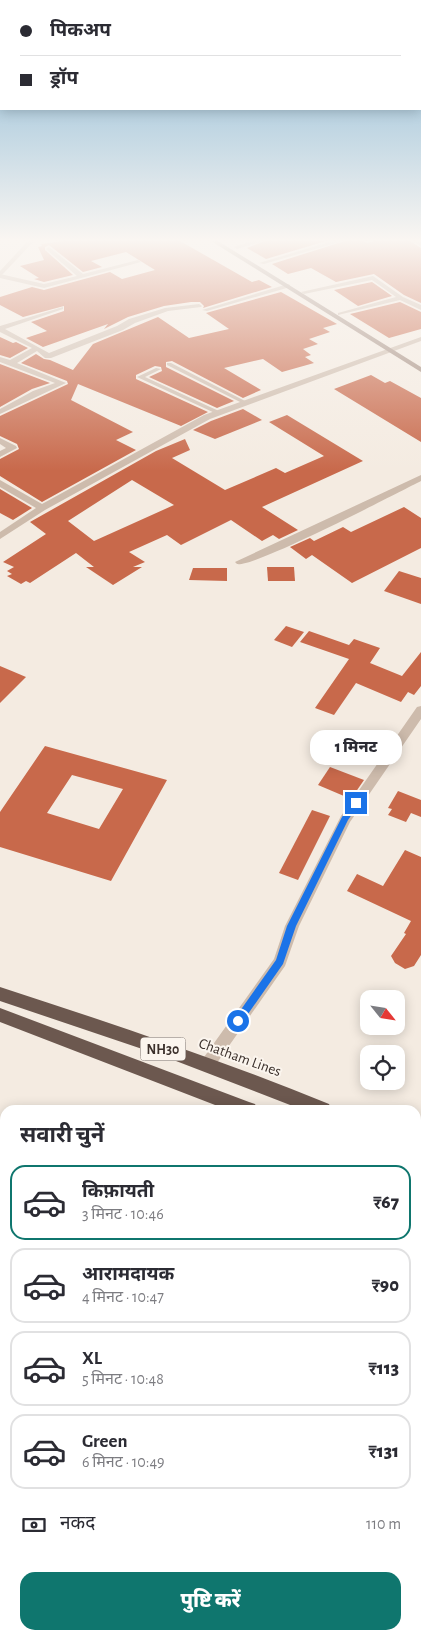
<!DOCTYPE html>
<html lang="hi">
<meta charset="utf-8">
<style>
:root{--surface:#fff;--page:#f7f7f7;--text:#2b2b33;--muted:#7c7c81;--line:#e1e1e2;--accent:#0f766e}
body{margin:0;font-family:"Alegreya Sans","Noto Sans Devanagari",sans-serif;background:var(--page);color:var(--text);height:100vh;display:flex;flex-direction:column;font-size:19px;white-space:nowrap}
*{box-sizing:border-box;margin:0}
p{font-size:16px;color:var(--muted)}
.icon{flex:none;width:28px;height:28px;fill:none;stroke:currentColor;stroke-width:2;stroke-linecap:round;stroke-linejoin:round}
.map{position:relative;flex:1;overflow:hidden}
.sheet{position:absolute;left:0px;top:1105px;width:421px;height:535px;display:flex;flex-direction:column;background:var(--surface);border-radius:15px 15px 0 0;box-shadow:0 2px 12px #0003}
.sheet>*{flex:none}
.hud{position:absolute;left:0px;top:0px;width:421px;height:110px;box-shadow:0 2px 12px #0003;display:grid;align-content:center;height:110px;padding:0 20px;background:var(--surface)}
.needle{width:32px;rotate:120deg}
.buttons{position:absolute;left:360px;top:990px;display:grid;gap:10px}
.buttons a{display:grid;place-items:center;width:45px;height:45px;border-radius:10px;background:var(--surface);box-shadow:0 2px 12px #0003;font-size:25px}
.end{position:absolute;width:22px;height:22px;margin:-11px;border:6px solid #1a73e8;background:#fff;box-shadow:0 0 0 2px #fff}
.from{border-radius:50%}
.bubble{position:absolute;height:35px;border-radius:15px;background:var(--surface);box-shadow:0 2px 12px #0003;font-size:16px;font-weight:800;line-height:35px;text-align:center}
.hud b{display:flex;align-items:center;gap:18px;height:48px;font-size:19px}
.hud b+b{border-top:1px solid var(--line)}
.hud i{width:12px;height:12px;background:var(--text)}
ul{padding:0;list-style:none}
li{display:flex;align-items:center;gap:15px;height:75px;margin:0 10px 8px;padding:0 10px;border:2px solid var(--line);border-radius:15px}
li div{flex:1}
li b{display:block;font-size:19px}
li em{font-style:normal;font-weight:800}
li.selected{border-color:var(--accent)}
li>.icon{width:45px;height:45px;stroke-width:1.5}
h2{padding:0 20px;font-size:22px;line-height:60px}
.pay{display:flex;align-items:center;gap:12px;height:55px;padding:0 20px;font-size:19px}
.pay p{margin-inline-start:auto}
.cta{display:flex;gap:10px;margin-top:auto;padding:10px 20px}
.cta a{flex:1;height:58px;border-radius:15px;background:var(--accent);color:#fff;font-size:20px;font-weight:800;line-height:58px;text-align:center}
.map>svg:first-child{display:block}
.building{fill:#c8694b;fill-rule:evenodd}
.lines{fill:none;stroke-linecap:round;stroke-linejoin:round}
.service{fill:#cdbbac;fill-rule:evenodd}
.minor{fill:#cdbbac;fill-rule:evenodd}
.tertiary{fill:#cdbbac;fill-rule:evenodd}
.secondary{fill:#a18a7d;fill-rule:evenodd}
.trunk{fill:#6c584f;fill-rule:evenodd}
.route{fill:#1a73e8}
.labels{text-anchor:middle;stroke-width:4;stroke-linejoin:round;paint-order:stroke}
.shield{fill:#fbf5ee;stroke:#756b66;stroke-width:1}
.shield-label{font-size:14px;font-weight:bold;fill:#3b302b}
.street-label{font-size:15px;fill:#3b302b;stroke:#fbf5ee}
</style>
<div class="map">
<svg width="421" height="1640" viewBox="0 0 421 1640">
<rect width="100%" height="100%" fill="#f4ebe1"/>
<!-- building -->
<g class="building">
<polygon points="63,241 180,241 252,282 259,280 272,287 203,308 204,306 200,302 191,302 164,306 128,317 104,329 108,324 43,347 26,338 47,331 31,322 64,311 64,306 23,317 0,305 0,297 32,287 44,290 110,272 122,279 155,270 126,252 91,261 102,267 83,272 49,245 45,247 45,250 73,275 44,282 34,279 39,278 20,266 44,260 38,247 42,246 41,244"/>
<polygon points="265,241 326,241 266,259 247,248"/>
<polygon points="345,241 363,241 367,243 375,241 410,241 421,248 421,303 404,295 374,274 336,282 311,268 288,274 272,264"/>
<polygon points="372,282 392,296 358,306 334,290"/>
<polygon points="281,292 337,324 323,328 330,332 309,339 318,344 303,349 311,355 305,357 314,363 282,372 263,359 224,368 261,390 243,398 172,361 166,362 166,367 234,401 217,408 149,377 162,371 161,367 155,366 136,375 136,379 208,412 181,426 78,384 71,400 133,432 116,440 136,450 42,502 0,476 0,459 19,449 17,444 0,436 0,416 68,384 67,381 21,363 36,354 44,359 50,360 73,370 93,344 158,317 189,338 229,329 206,313"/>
<polygon points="400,302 421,312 421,329 389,338 350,314"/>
<polygon points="0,337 13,343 16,342 28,348 10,358 0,355"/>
<polygon points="0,364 50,383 32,389 0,407"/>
<polygon points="371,375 385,383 390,381 421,398 421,442 334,389"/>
<polygon points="243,409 262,420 215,439 193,430 211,421"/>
<path d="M287 415 363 461 262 507 298 530 279 539 273 535 262 541 231 520 181 545 167 535 129 552 145 562 133 567H142L113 585 86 567H94L76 553 30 583 26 581 21 584 7 576 12 574 7 571 14 567 3 562 46 534 30 522 156 451 185 439 190 450 172 458 225 490 276 468 285 473 324 456 269 422ZM132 480 174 505 94 541 68 521Z"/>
<polygon points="0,489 32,508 13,520 0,513"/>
<polygon points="404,507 421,518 421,548 352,583 312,555 306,559 290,547 310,538 314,541 343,527 351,532"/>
<polygon points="267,567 294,567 295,581 268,581"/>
<polygon points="193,568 227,568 227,581 189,580"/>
<polygon points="399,571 421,578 421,604 384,591"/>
<polygon points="286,626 304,632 292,647 274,640"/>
<polygon points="309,631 349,645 354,639 380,648 370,663 402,676 421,652 421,686 414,695 408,692 401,702 356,683 334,715 315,708 349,659 300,642"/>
<polygon points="0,666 26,677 0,703"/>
<path d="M45 746 167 780 111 881 0 847V812ZM72 775 123 789 99 829 47 813Z"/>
<polygon points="330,767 364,780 351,799 318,785"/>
<polygon points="398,791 421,800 421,817 411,813 406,822 388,815 392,809 388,808"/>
<polygon points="312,810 330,816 298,880 279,873"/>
<polygon points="405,850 421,857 421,955 414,966 405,969 395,963 391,956 406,934 404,933 411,921 347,891 357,874 383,886"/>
</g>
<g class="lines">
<!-- service -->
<g class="service">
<polygon points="167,363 171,363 249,403 244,404 167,365"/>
<polygon points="156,368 161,369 145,377 221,412 221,414 217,414 137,377"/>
</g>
<!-- minor -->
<g class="minor">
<polygon points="252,241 263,241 237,249 234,247"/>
<polygon points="333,241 343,241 264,264 259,263"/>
<polygon points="412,241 421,242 421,246"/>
<polygon points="49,247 83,274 138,260 141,262 44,288 0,278 0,274 44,284 77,276 47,250 46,249"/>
<polygon points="373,276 403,297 421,305 421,310 400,300 338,315 338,313 396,297 372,280 304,294 301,292"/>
<polygon points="288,284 290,285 290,287 207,311 202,310"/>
<polygon points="199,304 202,306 201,307 168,311 135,323 123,330 51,358 45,358 37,351 17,363 66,383 0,414 0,409 33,391 55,383 0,362 0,357 10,360 32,348 0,332 0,326 63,307 63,309 5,329 49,353 117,326 129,319 165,308"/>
<polygon points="421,337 421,341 210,419 45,510 0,539 0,532 36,508 0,487 0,480 42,504 204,415"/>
<polygon points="0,438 16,446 17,448 0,457 0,451 6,448 0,444"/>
<path d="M421 475V481C395 494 254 568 237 564L235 562Z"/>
<polygon points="421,706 421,719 350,822 299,926 285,966 212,1070 207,1072 202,1070 199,1065 202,1060 274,959 285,926 341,816 417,707"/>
<polygon points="421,1548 421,1578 416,1580 416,1550"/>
<polygon points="379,1635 401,1635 399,1640 377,1640"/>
</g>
<!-- tertiary -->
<polygon class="tertiary" points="28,241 34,241 0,277 0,271"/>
<!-- secondary -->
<polygon class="secondary" points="211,241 218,241 421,367 421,372"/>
<!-- trunk -->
<g class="trunk">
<path d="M0 987C111 1023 221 1060 329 1104L332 1110H303L163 1056 0 1001Z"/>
<polygon points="0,1008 249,1102 255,1104 258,1110 228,1110 0,1022"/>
<polygon points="416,1141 421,1143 421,1161 416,1159"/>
<polygon points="416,1164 421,1166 421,1185 416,1183"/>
</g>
</g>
<!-- sky -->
<linearGradient id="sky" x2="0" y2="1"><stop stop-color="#7eb2d2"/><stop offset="0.51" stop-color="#faf6f2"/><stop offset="1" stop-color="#faf6f2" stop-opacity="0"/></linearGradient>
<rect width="421" height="471" fill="url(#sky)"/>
<!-- route -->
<polygon class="route" points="356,800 360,803 348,820 296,926 283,964 241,1024 235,1024 235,1018 276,960 287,926 342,817 353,801"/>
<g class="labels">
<!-- shield labels -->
<rect class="shield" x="140.5" y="1037.5" width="45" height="23" rx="4"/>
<g class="shield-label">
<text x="163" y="1054">NH30</text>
</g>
<!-- street labels -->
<g class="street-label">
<text transform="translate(240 1057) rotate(20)" y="5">Chatham Lines</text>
</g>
</g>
</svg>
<div class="buttons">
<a><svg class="needle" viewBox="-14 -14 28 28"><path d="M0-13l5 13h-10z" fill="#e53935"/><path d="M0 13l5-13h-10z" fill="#7c7c81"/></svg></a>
<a><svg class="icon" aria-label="locate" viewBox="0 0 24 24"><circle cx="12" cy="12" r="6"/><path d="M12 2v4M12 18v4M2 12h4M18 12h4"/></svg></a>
</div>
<i class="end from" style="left:238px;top:1021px"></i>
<i class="end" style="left:356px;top:803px"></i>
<div class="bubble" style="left:310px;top:730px;width:92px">1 मिनट</div>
<div class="hud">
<b><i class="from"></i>पिकअप</b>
<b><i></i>ड्रॉप</b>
</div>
<section class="sheet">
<h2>सवारी चुनें</h2>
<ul>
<li class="selected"><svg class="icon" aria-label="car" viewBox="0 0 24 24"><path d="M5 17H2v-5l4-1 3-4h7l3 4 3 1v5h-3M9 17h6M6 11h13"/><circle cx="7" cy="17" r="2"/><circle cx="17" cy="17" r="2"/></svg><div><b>किफ़ायती</b><p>3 मिनट · 10:46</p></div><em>₹67</em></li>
<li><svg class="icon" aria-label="car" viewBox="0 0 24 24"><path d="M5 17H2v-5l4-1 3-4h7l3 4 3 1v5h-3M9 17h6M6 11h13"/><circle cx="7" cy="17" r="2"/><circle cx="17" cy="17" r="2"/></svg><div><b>आरामदायक</b><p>4 मिनट · 10:47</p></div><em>₹90</em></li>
<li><svg class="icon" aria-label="car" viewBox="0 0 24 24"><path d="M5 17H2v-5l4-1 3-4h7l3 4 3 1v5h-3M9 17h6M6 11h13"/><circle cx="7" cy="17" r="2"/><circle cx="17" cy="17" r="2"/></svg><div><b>XL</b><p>5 मिनट · 10:48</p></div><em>₹113</em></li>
<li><svg class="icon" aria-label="car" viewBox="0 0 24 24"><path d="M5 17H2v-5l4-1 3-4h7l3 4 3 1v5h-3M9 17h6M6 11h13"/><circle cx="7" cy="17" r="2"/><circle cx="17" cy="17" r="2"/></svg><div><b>Green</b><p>6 मिनट · 10:49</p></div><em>₹131</em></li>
</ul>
<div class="pay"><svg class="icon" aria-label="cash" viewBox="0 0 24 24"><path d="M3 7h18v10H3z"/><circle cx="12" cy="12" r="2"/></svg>नकद<p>110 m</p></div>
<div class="cta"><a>पुष्टि करें</a></div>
</section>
</div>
